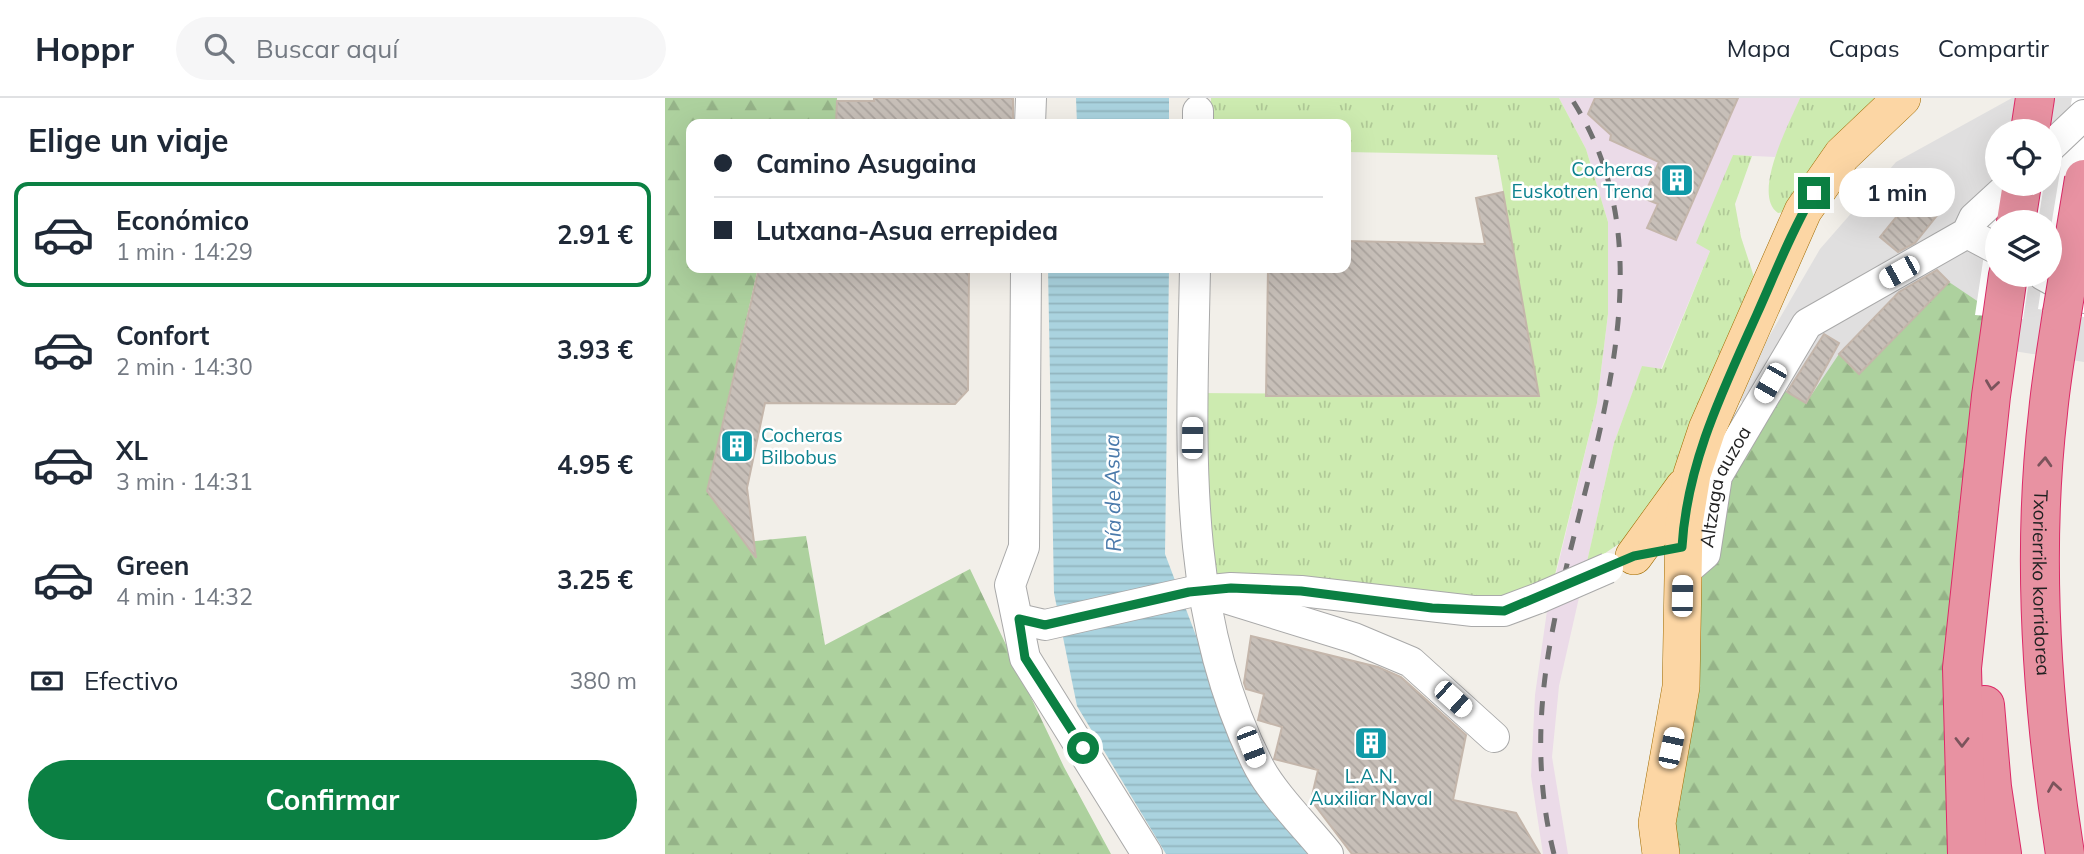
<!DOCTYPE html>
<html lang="es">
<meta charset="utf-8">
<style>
:root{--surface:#fff;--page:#f6f6f7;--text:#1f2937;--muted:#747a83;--line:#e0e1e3;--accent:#0b8043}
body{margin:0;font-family:Mulish,sans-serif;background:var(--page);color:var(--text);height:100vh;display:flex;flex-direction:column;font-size:26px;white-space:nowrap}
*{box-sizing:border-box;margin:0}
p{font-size:23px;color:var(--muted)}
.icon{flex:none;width:38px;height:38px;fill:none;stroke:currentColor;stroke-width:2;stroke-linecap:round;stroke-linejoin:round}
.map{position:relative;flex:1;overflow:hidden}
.panel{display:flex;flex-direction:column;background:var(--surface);width:665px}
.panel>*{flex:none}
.hud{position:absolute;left:21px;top:21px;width:665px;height:154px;border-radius:14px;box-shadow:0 7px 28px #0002;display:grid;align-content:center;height:154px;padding:0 28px;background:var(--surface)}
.controls{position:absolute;left:1320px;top:21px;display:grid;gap:14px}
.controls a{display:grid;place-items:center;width:77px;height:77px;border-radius:50%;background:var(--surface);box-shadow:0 7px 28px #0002;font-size:35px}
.end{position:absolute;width:32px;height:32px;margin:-16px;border:9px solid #0b8043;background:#fff;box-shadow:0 0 0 4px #fff}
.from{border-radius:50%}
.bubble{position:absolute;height:49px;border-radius:24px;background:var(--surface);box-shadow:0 7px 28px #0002;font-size:23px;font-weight:700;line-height:49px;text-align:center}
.car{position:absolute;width:21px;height:42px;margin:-21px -10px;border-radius:9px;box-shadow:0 0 5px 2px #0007;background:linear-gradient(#fff 24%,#345 0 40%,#fff 0 76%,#345 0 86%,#fff 0)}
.hud b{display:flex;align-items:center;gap:24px;height:66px;font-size:26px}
.hud b+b{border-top:2px solid var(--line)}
.hud i{width:18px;height:18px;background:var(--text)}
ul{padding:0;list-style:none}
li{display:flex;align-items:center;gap:21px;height:105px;margin:0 14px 10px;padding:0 14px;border:4px solid transparent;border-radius:14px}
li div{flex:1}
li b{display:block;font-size:26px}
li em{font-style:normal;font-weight:700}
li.current{border-color:var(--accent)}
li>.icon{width:63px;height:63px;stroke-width:1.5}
h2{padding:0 28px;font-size:32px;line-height:84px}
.pay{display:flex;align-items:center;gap:18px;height:77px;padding:0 28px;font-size:26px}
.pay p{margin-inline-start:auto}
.button{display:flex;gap:14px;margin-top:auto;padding:14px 28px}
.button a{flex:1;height:80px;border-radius:42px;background:var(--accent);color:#fff;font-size:28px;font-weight:700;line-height:80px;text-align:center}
header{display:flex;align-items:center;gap:42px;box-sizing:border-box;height:98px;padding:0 35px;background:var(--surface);border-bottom:2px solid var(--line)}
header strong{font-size:33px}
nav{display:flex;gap:38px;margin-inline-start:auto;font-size:24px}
.search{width:490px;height:63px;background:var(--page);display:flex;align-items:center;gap:18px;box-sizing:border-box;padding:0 24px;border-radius:38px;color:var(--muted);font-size:26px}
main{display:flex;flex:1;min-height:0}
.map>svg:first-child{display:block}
.residential{fill:#e0dfdf;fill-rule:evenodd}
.industrial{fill:#ebdbe8}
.grass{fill:url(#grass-tufts)}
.forest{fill:url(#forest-firs)}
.water{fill:url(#water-rules)}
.pier{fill:#fff}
.building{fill:url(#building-back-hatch);stroke:#c4b6ab;stroke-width:2}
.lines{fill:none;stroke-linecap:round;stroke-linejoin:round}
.minor-casing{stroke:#a9a9a9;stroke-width:32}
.major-casing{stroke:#a06b00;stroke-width:38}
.highway-casing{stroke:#dc2a67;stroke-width:40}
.minor{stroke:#fff;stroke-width:30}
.major{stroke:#fcd6a4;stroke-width:37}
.highway{stroke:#e892a2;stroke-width:38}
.rail{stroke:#707070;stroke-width:5;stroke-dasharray:14 14;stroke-linecap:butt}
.minor-bridge-casing{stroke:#a9a9a9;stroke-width:32;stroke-linecap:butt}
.highway-bridge-casing{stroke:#dc2a67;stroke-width:40;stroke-linecap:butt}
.minor-bridge{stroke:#fff;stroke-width:30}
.highway-bridge{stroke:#e892a2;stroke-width:38}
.oneway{stroke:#7b545c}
.route{stroke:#0b8043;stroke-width:9}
.labels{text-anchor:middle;stroke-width:5;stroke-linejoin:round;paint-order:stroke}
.culture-label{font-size:19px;fill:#0d838f;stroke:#fff;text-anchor:end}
.street-label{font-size:19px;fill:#222;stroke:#fff}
.water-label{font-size:21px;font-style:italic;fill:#4a7aab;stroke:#fff}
</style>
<header>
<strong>Hoppr</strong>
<div class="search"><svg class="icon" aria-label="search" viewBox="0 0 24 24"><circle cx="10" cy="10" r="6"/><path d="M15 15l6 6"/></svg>Buscar aquí</div>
<nav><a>Mapa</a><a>Capas</a><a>Compartir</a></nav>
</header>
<main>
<section class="panel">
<h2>Elige un viaje</h2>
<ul>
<li class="current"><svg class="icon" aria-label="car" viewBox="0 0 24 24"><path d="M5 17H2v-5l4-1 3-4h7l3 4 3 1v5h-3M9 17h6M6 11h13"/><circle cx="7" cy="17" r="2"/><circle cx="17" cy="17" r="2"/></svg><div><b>Económico</b><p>1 min · 14:29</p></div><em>2.91 €</em></li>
<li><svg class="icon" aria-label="car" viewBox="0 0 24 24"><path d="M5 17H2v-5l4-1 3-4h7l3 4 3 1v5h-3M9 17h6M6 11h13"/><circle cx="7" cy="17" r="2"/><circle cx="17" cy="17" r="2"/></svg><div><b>Confort</b><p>2 min · 14:30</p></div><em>3.93 €</em></li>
<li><svg class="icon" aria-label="car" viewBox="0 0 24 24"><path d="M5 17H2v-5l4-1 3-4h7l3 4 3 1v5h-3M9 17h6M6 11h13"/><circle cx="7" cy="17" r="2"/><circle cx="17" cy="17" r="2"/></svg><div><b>XL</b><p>3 min · 14:31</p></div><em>4.95 €</em></li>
<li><svg class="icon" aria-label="car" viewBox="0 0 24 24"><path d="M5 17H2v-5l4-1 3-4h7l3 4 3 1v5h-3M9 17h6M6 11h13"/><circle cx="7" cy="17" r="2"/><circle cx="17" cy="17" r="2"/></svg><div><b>Green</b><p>4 min · 14:32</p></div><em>3.25 €</em></li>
</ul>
<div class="pay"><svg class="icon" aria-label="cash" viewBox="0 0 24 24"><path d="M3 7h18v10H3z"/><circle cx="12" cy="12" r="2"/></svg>Efectivo<p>380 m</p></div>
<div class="button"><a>Confirmar</a></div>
</section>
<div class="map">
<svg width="1419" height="756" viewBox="0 0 1419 756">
<defs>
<pattern id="grass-tufts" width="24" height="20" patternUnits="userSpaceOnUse" patternTransform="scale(1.75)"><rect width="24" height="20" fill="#cdebb0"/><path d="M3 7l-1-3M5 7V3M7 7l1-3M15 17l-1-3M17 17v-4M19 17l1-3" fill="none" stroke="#b0c997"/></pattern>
<pattern id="forest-firs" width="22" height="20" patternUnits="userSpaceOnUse" patternTransform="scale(1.75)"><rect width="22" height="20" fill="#add19e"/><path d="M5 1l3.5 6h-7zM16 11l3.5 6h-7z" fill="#95b388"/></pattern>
<pattern id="water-rules" width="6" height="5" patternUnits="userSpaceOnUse" patternTransform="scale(1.75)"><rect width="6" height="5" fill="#aad3df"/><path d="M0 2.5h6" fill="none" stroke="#92b5bf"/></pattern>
<pattern id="building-back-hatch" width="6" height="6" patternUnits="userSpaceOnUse" patternTransform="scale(1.75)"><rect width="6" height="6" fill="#c7bfb8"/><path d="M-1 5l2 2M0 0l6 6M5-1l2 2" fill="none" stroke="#aba49e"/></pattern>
</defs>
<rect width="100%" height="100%" fill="#f2efe9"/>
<!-- residential -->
<path class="residential" d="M1347 0H1419V264L1304 246 1196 376 1069 299 1155 151 1231 64ZM1332 33H1384V86H1332ZM1332 124H1384V177H1332Z"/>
<!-- industrial -->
<polygon class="industrial" points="894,0 1135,0 1110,59 1068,57 1045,153 996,271 977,269 949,345 894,588 887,659 903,756 878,756 866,678 870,597 882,513 932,305 943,216 943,124 921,51"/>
<!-- grass -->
<g class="grass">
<polygon points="546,0 894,0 921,51 943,124 943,216 932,305 888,485 874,500 536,493 528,295 873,297 832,57 681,54 681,26 546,26"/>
<path d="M1135 0H1224L1120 114 1113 115C1086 96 1125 24 1135 0Z"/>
<polygon points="1068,57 1087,58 1070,106 1076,139 1091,185 1002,389 973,433 921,468 949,345 977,268 997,271 1045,153 1031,145"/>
</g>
<!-- forest -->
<g class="forest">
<polygon points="0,0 172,0 171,26 26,26 26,170 93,170 42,393 80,444 141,438 160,547 305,471 399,669 446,756 0,756"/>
<polygon points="1284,184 1336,219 1302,756 996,756 992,725 1052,378 1115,290 1141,305 1174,256 1195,275"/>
</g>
<!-- water -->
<g class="water">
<polygon points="411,0 504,0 504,26 412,26"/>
<polygon points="383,170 504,170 500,456 582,672 650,756 501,756 412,608 389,495"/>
</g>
<!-- pier -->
<g class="pier">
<polygon points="1407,0 1419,0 1419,219 1373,211 1378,177 1384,177 1384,141"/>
<polygon points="1332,69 1332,86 1379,86 1373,124 1332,124 1332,177 1365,177 1358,221 1310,217"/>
</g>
<!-- building -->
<g class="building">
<polygon points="209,0 348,0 348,26 171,26 172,3 209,3"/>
<polygon points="930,0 1073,0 1011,142 982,130 993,106 978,100 994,64 945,42 946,37 923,16"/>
<polygon points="1258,86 1282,105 1250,145 1233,154 1215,139"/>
<polygon points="838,94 874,298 601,298 603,170 681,170 681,143 820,146 811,100"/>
<polygon points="94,170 304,170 303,292 290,306 100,305 82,390 91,460 42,393"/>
<polygon points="1272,172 1284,184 1194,276 1174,256 1234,194"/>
<polygon points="1159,236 1174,245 1141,305 1122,294"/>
<polygon points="586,538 713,569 736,579 801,637 788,702 851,715 875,756 687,756 646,702 653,672 609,661 617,629 593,622 599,596 581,591 579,585"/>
</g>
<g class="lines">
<!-- minor casing -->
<g class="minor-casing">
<g id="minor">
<polyline points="365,26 366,0"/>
<polyline points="533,26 533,13"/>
<polyline points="1384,50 1419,17"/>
<polyline points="1302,135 1332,151"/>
<polyline points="361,170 359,449 345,487 360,560 482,756"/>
<path d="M530 170C527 339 514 512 594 669 608 696 643 731 663 756"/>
<polyline points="1378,177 1419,200"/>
<path id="s1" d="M1018 475 1040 456 1052 378 1142 226 1302 135 1309 120 1346 86"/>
<polyline points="560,500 689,540 746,564 829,639"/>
<polyline points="354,521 380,527 525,494 566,490 636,493 808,513 839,513 874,500"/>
</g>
</g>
<!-- major casing -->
<g class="major-casing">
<g id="major">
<polyline points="969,458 1019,389"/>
<polyline points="996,756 992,725 1016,589 1019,425 1027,376 1042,331 1138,113 1177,57 1237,0"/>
</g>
</g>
<!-- highway casing -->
<g class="highway-casing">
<g id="highway">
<polyline points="1365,33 1370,0"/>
<polyline points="1351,124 1357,86"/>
<path id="s2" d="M1397 215C1392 249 1386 282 1383 315 1366 461 1377 611 1400 756"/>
<polyline points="1320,607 1327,689 1337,756"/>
<polyline points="1302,756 1297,570 1326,298 1343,177"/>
</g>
</g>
<!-- minor -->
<use href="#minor" class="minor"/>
<!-- major -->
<use href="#major" class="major"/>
<!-- highway -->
<use href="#highway" class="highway"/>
<!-- rail -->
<path class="rail" d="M889 756C876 705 873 650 878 598 895 407 1024 181 906 0"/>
<!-- minor-bridge casing -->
<g class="minor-bridge-casing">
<polyline id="minor-bridge" points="874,500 943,470"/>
</g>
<!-- highway-bridge casing -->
<g class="highway-bridge-casing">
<polyline id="highway-bridge" points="1397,215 1419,81"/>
</g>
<!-- minor-bridge -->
<use href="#minor-bridge" class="minor-bridge"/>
<!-- highway-bridge -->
<use href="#highway-bridge" class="highway-bridge"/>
</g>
<!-- one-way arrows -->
<defs><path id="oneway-chevron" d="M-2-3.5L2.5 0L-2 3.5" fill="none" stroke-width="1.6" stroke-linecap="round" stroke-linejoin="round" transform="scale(1.75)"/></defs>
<g class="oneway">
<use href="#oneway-chevron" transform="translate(1327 287) rotate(98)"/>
<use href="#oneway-chevron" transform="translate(1380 364) rotate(-87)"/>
<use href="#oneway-chevron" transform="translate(1297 644) rotate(90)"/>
<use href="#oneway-chevron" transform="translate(1389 689) rotate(-99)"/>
</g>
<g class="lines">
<!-- route -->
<path class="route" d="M418 650 360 560 354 521 380 527 524 494 566 490 636 493 767 510 839 513 969 458 1017 449C1022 365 1058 292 1092 216 1110 176 1126 134 1149 95"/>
</g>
<!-- icons -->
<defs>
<g id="building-square" transform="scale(1.75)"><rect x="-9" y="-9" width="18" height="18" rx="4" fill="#0f9aa8" stroke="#fff"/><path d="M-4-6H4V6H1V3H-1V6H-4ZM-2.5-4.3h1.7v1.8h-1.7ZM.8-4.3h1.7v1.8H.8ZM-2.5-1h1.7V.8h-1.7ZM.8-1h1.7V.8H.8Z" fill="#fff"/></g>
</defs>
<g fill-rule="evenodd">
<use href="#building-square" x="1012" y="82"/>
<use href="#building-square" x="72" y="348"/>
<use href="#building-square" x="706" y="645"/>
</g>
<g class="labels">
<!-- culture labels -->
<g class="culture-label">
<text x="988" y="78">Cocheras<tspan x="988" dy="22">Euskotren Trena</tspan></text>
<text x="96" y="344" text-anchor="start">Cocheras<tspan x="96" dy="22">Bilbobus</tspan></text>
<text x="706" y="685" text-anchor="middle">L.A.N.<tspan x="706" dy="22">Auxiliar Naval</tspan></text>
</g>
<!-- street labels -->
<g class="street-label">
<text dy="7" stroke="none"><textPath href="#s1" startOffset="100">Altzaga auzoa</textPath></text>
<text dy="7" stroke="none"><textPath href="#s2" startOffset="271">Txorierriko korridorea</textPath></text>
</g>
<!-- water labels -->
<g class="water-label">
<text transform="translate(448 395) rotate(-91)" y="7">Ría de Asua</text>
</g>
</g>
</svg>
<div class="controls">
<a><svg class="icon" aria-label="locate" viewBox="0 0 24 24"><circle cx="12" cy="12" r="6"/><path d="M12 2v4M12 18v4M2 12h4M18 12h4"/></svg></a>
<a><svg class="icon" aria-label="layers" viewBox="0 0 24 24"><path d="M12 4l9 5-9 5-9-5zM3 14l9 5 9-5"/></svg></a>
</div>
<i class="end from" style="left:418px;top:650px"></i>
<i class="end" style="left:1149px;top:95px"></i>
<div class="bubble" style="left:1174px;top:70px;width:116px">1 min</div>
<i class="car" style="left:1234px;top:174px;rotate:241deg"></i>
<i class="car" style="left:1105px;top:285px;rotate:210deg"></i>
<i class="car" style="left:527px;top:340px;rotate:1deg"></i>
<i class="car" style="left:1017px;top:498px;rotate:1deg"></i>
<i class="car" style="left:788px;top:601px;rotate:132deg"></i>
<i class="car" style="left:586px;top:649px;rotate:159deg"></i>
<i class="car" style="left:1006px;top:650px;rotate:12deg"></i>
<div class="hud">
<b><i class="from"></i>Camino Asugaina</b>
<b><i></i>Lutxana-Asua errepidea</b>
</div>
</div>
</main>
